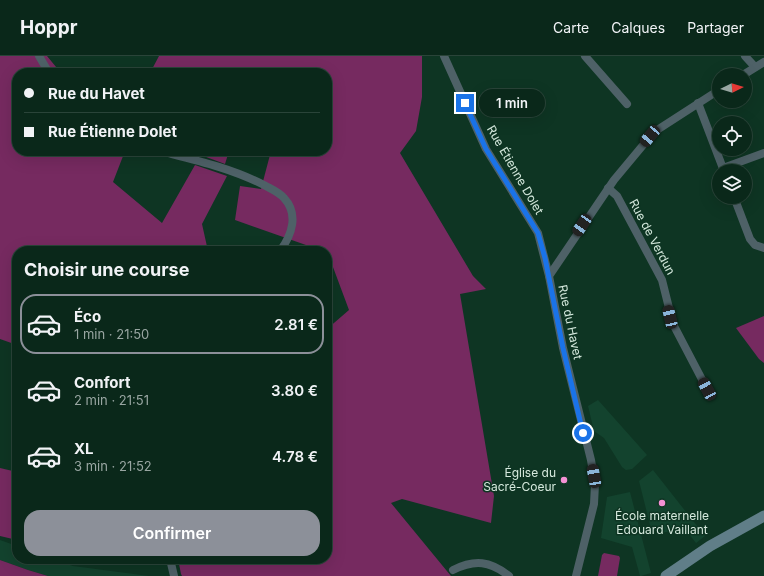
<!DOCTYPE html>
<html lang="fr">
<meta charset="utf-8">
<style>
:root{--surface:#0a281a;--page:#133023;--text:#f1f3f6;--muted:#99a6a2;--line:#2a4439;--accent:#8c9099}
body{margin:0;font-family:Inter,sans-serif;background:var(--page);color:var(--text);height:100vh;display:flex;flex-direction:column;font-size:15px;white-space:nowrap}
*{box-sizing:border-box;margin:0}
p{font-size:13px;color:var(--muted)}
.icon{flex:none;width:22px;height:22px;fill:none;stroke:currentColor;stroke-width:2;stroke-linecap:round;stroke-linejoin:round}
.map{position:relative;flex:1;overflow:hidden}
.side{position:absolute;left:12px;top:190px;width:320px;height:318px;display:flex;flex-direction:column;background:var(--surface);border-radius:16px;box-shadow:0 4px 16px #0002,0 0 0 1px var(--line)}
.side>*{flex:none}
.banner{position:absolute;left:12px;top:12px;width:320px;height:88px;border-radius:16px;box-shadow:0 4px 16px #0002,0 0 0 1px var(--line);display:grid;align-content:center;height:88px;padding:0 12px;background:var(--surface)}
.needle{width:26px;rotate:85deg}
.buttons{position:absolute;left:712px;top:12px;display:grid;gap:8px}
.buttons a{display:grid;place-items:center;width:40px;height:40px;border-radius:50%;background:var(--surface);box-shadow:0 4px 16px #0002,0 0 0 1px var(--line);font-size:20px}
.end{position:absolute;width:18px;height:18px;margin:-9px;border:5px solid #1a73e8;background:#fff;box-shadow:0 0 0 2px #fff}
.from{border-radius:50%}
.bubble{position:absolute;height:28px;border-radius:14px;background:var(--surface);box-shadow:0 4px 16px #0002,0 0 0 1px var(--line);font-size:13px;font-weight:600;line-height:28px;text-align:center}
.car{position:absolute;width:12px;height:24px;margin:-12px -6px;border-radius:5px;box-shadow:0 0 3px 1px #0007;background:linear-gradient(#222 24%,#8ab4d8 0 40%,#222 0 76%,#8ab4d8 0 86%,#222 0)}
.banner b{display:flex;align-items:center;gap:14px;height:38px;font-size:15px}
.banner b+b{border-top:1px solid var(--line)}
.banner i{width:10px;height:10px;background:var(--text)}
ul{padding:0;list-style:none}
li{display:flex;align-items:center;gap:12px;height:60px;margin:0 8px 6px;padding:0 4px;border:2px solid transparent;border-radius:16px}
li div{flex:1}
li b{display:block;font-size:15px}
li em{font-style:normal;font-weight:600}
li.on{border-color:var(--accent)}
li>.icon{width:36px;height:36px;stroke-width:1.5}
h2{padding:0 12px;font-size:18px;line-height:48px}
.primary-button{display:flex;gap:8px;margin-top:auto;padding:8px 12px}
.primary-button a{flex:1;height:46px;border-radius:16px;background:var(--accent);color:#fff;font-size:16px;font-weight:600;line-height:46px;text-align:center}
header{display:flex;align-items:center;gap:24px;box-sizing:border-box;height:56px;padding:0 20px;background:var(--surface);border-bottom:1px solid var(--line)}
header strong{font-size:19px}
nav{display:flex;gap:22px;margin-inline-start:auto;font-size:14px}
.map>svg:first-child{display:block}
.built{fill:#13432e}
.green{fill:#762a60}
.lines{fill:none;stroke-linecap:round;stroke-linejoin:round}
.street{stroke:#4e6167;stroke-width:8}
.secondary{stroke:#607e88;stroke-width:11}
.route{stroke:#1a73e8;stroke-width:5}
.poi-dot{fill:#f491d4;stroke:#0e3523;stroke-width:1.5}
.labels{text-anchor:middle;stroke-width:3;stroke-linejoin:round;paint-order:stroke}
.street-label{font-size:12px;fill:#d5e9dd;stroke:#0e3523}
.poi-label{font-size:12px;fill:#d5e9dd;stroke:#0e3523;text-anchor:end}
</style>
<header>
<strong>Hoppr</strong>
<nav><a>Carte</a><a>Calques</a><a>Partager</a></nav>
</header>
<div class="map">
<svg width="764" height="520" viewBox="0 0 764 520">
<rect width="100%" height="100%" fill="#0e3523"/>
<!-- built -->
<g class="built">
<polygon points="598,344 647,399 632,413 626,414 622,411 604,382 594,375 588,350"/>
<polygon points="653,414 705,480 696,487 685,473 660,477 654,474 650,469 639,425"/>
<polygon points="630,436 651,517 641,520 640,520 632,491 601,482 607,441"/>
<polygon points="0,484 17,490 17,503 52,503 73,510 149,520 48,520 28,514 0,504"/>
</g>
<!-- green -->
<g class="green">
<polygon points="0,0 47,0 61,17 17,17 17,95 125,95 113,126 162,167 195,109 227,120 202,168 208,195 17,195 17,289 0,283"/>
<polygon points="159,0 422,0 422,41 416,75 400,97 473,220 486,233 460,238 494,440 491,467 402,443 391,447 451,520 182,520 181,518 178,503 327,503 327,273 349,254 327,195 323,195 235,164 240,130 261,133 271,95 327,95 327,17 150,17"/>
<polygon points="190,95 229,95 225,108"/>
<polygon points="764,260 764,307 759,303 736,272"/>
<polygon points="0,412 17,416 17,484 0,480"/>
<polygon points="604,497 619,500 620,502 617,520 598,520 602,499"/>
<polygon points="0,504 28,514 48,520 0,520"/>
</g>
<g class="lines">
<!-- street -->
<g class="street">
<polyline points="39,0 49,17"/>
<polyline points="444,0 486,93 538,177 549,220"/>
<polyline points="585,0 627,48"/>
<polyline points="745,0 755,11"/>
<polyline points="743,19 764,6"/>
<polyline points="698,47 724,115"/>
<path d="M160 95C195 104 231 112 264 129 271 133 279 136 284 142 299 158 292 179 280 195"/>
<polyline points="723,112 764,97"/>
<polyline points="608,132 617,140 662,224 673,268 707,333"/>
<polyline points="734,141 750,183 755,189 764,192"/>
<polyline points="170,503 174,520"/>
<path d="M453 514C475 503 490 505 509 520"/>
<polyline points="576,520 594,448 595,428 591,404 563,292 549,220 614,124 654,76 719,34"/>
</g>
<!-- secondary -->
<polyline class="secondary" points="666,520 710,490 764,460"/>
</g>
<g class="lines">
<!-- route -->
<polyline class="route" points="465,47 486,93 538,177 545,202 563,292 583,377"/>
</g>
<!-- markers -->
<g class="poi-dot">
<circle cx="564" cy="424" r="4"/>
<circle cx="662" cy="447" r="4"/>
</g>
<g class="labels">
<!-- street labels -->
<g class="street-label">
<text transform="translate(515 114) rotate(60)" y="4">Rue Étienne Dolet</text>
<text transform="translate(652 181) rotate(62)" y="4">Rue de Verdun</text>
<text transform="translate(570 266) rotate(78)" y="4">Rue du Havet</text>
</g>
<!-- poi labels -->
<g class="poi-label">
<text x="556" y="421">Église du<tspan x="556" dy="14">Sacré-Coeur</tspan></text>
<text x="662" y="464" text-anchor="middle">École maternelle<tspan x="662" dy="14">Edouard Vaillant</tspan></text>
</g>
</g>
</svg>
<div class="buttons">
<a><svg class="needle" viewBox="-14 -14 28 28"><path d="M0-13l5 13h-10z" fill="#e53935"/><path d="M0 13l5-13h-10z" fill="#99a6a2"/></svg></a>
<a><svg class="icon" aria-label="locate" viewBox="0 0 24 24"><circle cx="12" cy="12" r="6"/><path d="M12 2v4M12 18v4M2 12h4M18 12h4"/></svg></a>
<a><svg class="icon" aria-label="layers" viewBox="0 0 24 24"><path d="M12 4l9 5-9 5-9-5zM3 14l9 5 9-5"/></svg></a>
</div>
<i class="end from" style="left:583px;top:377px"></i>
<i class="end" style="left:465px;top:47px"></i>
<div class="bubble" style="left:479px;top:33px;width:66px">1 min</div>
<i class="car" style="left:650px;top:80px;rotate:220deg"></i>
<i class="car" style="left:582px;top:169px;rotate:214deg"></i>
<i class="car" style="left:670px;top:261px;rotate:347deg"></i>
<i class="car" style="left:707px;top:333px;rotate:332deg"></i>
<i class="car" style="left:594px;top:420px;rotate:350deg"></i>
<div class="banner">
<b><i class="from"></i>Rue du Havet</b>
<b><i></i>Rue Étienne Dolet</b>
</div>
<section class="side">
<h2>Choisir une course</h2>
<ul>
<li class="on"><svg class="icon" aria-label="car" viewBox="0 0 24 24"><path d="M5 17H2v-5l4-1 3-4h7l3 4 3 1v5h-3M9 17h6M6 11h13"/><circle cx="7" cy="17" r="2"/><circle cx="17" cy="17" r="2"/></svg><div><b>Éco</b><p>1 min · 21:50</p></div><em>2.81 €</em></li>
<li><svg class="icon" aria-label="car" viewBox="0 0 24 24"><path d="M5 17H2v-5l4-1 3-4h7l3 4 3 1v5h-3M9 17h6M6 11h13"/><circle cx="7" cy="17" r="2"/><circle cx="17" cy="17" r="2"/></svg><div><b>Confort</b><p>2 min · 21:51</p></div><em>3.80 €</em></li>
<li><svg class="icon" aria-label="car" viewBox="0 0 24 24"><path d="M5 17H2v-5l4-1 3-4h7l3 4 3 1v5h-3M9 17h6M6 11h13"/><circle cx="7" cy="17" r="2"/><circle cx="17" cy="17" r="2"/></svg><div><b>XL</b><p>3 min · 21:52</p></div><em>4.78 €</em></li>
</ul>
<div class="primary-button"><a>Confirmer</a></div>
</section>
</div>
